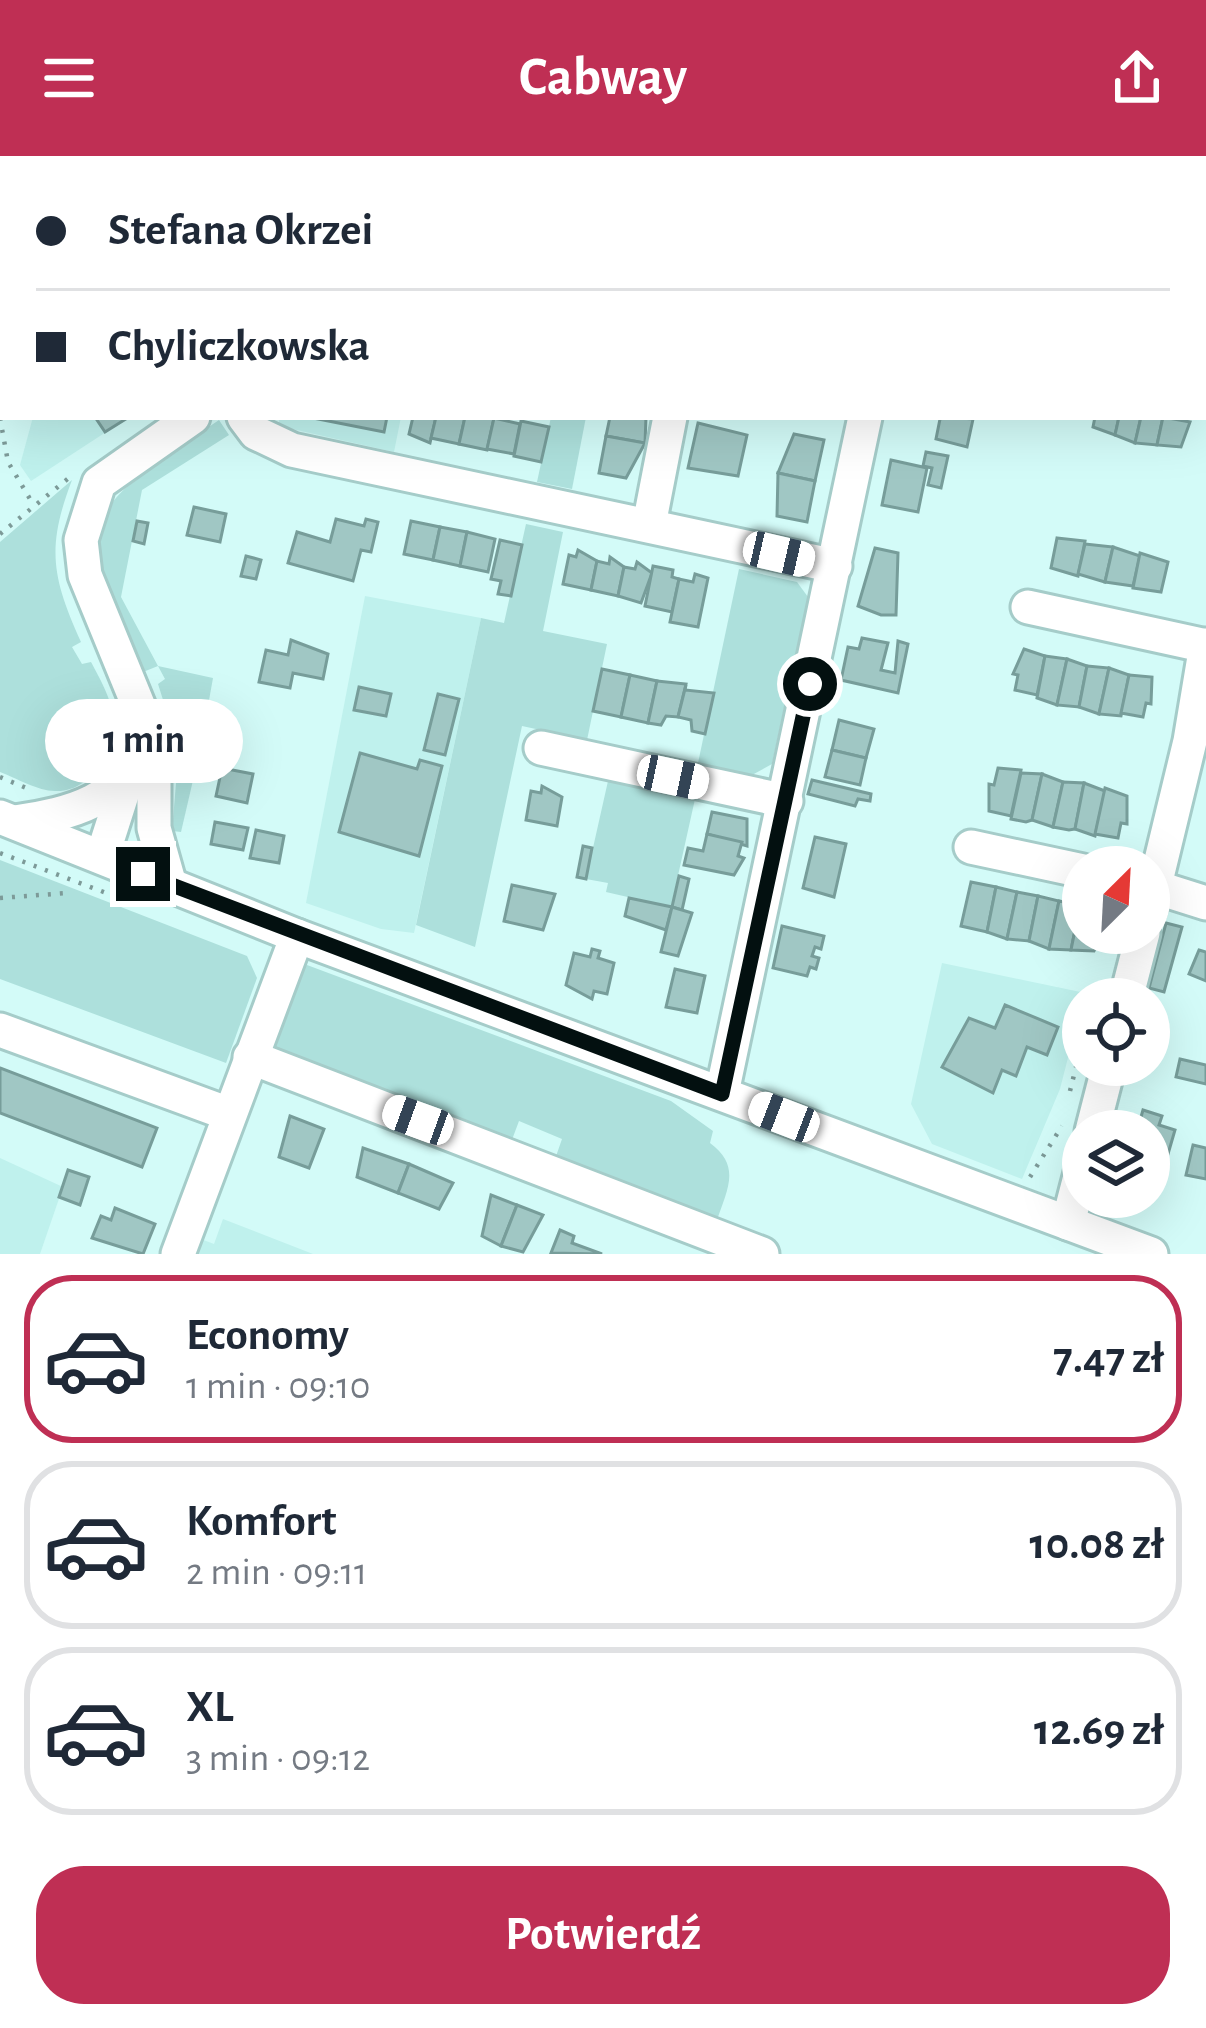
<!DOCTYPE html>
<html lang="pl">
<meta charset="utf-8">
<style>
:root{--surface:#fff;--page:#f2f2f3;--text:#1f2937;--muted:#747a83;--line:#e0e1e3;--accent:#bf2f54}
body{margin:0;font-family:"Alegreya Sans",sans-serif;background:var(--page);color:var(--text);height:100vh;display:flex;flex-direction:column;font-size:45px;white-space:nowrap}
*{box-sizing:border-box;margin:0}
p{font-size:39px;color:var(--muted)}
.icon{flex:none;width:66px;height:66px;fill:none;stroke:currentColor;stroke-width:2;stroke-linecap:round;stroke-linejoin:round}
.map{position:relative;height:1098px;overflow:hidden}
.side{display:flex;flex-direction:column;background:var(--surface);flex:1}
.side>*{flex:none}
.hud{position:absolute;left:0px;top:0px;width:1206px;height:264px;box-shadow:0 12px 48px #0002;display:grid;align-content:center;height:264px;padding:0 36px;background:var(--surface)}
.needle{width:78px;rotate:24deg}
.fabs{position:absolute;left:1062px;top:690px;display:grid;gap:24px}
.fabs a{display:grid;place-items:center;width:108px;height:108px;border-radius:50%;background:var(--surface);box-shadow:0 12px 48px #0002;font-size:60px}
.end{position:absolute;width:54px;height:54px;margin:-27px;border:15px solid #031010;background:#fff;box-shadow:0 0 0 6px #fff}
.from{border-radius:50%}
.bubble{position:absolute;height:84px;border-radius:42px;background:var(--surface);box-shadow:0 12px 48px #0002;font-size:39px;font-weight:700;line-height:84px;text-align:center}
.car{position:absolute;width:36px;height:72px;margin:-36px -18px;border-radius:15px;box-shadow:0 0 9px 3px #0007;background:linear-gradient(#fff 24%,#345 0 40%,#fff 0 76%,#345 0 86%,#fff 0)}
.hud b{display:flex;align-items:center;gap:42px;height:114px;font-size:45px}
.hud b+b{border-top:3px solid var(--line)}
.hud i{width:30px;height:30px;background:var(--text)}
ul{padding:21px 0 0;list-style:none}
li{display:flex;align-items:center;gap:36px;height:168px;margin:0 24px 18px;padding:0 12px;border:6px solid var(--line);border-radius:48px}
li div{flex:1}
li b{display:block;font-size:45px}
li em{font-style:normal;font-weight:700}
li.current{border-color:var(--accent)}
li>.icon{width:108px;height:108px;stroke-width:1.5}
.button{display:flex;gap:24px;margin-top:auto;padding:24px 36px}
.button a{flex:1;height:138px;border-radius:48px;background:var(--accent);color:#fff;font-size:48px;font-weight:700;line-height:138px;text-align:center}
header{display:flex;justify-content:space-between;align-items:center;height:156px;padding:0 36px;background:var(--accent);color:#fff;font-size:54px;font-weight:700}
.map>svg:first-child{display:block}
.built{fill:#bff1ed}
.green{fill:#ade0dc}
.building{fill:#a0c7c4;stroke:#779d9a;stroke-width:3}
.lines{fill:none;stroke-linecap:round;stroke-linejoin:round}
.minor-casing{stroke:#a5ccc9;stroke-width:39}
.path{stroke:#7d9a98;stroke-width:4.5;stroke-dasharray:3 9;stroke-linecap:butt}
.minor{stroke:#fff;stroke-width:33}
.route{stroke:#031010;stroke-width:15}
</style>
<header><svg class="icon" aria-label="menu" viewBox="0 0 24 24"><path d="M4 6h16M4 12h16M4 18h16"/></svg>Cabway<svg class="icon" aria-label="share" viewBox="0 0 24 24"><path d="M12 15V3M7 8l5-5 5 5M5 13v7h14v-7"/></svg></header>
<div class="map">
<svg width="1206" height="1098" viewBox="0 0 1206 1098">
<rect width="100%" height="100%" fill="#d3fbf8"/>
<!-- built -->
<g class="built">
<polygon points="33,261 129,261 31,325 20,309"/>
<polygon points="279,261 401,261 394,296 279,270"/>
<polygon points="365,440 481,462 414,777 381,773 306,747"/>
<polygon points="942,807 1090,838 1083,843 1060,933 1022,1023 932,988 911,948"/>
<polygon points="0,1002 63,1031 40,1098 0,1098"/>
<polygon points="223,1063 313,1098 161,1098 172,1072 214,1088"/>
</g>
<!-- green -->
<g class="green">
<polygon points="551,261 586,261 572,333 537,326"/>
<path d="M219 264 229 279 142 334 121 441 158 510 213 522 201 589 178 591 158 528 165 523 158 510 143 516C72 359 79 358 219 264Z"/>
<path d="M72 324C46 392 52 421 81 486L72 491 82 508 91 506C101 525 114 547 114 569 114 599 87 637 55 635 38 635 16 622 0 616V386Z"/>
<polygon points="526,368 563,376 543,475 607,488 587,584 522,570 475,791 416,769 481,462 504,467"/>
<polygon points="739,413 797,426 808,441 772,608 752,619 698,607"/>
<polygon points="178,604 197,607 181,676 172,675"/>
<polygon points="608,625 695,643 671,751 606,736 608,727 586,723"/>
<polygon points="0,704 247,800 257,822 226,907 0,823"/>
<path d="M307 809 671 945 713 975 710 987C742 1011 727 1033 716 1067L554 1006 562 983 519 965 510 989 276 895 274 873 299 814Z"/>
</g>
<!-- building -->
<g class="building">
<polygon points="95,261 129,261 105,276"/>
<polygon points="308,261 387,261 384,276"/>
<polygon points="413,261 436,261 430,287 409,278"/>
<polygon points="436,261 465,261 459,288 431,282"/>
<polygon points="465,261 494,262 487,294 459,288"/>
<polygon points="610,261 646,261 645,287 606,280"/>
<polygon points="949,261 973,263 967,291 936,283 940,263"/>
<polygon points="1095,261 1119,261 1115,279 1093,271"/>
<polygon points="1119,261 1141,261 1135,287 1115,279"/>
<polygon points="1141,261 1163,261 1157,289 1135,287"/>
<polygon points="1163,261 1190,266 1181,291 1157,289"/>
<polygon points="494,262 520,268 514,298 487,293"/>
<polygon points="521,265 549,271 541,306 514,300"/>
<polygon points="698,267 747,279 738,320 688,312"/>
<polygon points="794,278 824,284 815,325 778,317"/>
<polygon points="606,280 645,287 626,322 599,317"/>
<polygon points="926,296 948,300 941,332 928,329 932,312 923,310"/>
<polygon points="891,304 927,312 918,356 882,349"/>
<polygon points="778,317 815,325 807,366 777,360"/>
<polygon points="194,351 226,358 220,386 187,379"/>
<polygon points="336,363 364,370 366,363 378,366 371,396 361,394 353,425 288,407 297,376 330,386"/>
<polygon points="137,365 148,367 144,388 133,385"/>
<polygon points="411,365 440,371 433,404 404,398"/>
<polygon points="440,371 467,376 460,410 433,404"/>
<polygon points="467,376 495,383 488,416 460,410"/>
<polygon points="1057,382 1085,385 1078,420 1051,412"/>
<polygon points="500,384 522,389 511,440 498,438 501,425 491,423"/>
<polygon points="1085,388 1113,391 1105,426 1078,418"/>
<polygon points="1113,391 1140,400 1133,430 1105,426"/>
<polygon points="875,392 898,397 896,459 881,459 858,450"/>
<polygon points="578,394 597,405 591,434 563,428 569,399 576,401"/>
<polygon points="1140,397 1168,406 1161,436 1133,432"/>
<polygon points="246,400 261,404 256,423 241,420"/>
<polygon points="610,401 624,411 618,440 591,434 597,405 609,408"/>
<polygon points="637,406 652,417 641,447 618,440 624,411 635,413"/>
<polygon points="653,410 673,414 672,421 679,423 672,456 645,450"/>
<polygon points="695,418 708,422 698,471 670,466 679,423 693,426"/>
<polygon points="862,482 888,487 881,514 895,517 898,485 908,488 898,537 841,524 848,491 859,493"/>
<polygon points="291,484 328,498 323,523 293,517 290,532 259,526 266,494 288,499"/>
<polygon points="1024,493 1045,500 1037,539 1015,534 1018,519 1013,518"/>
<polygon points="1045,500 1067,503 1057,549 1037,542"/>
<polygon points="1067,503 1087,510 1079,551 1057,549"/>
<polygon points="1087,510 1109,512 1099,558 1079,551"/>
<polygon points="1109,512 1129,519 1121,560 1099,558"/>
<polygon points="602,513 630,519 621,561 593,555"/>
<polygon points="630,519 657,525 648,567 621,561"/>
<polygon points="1129,519 1152,521 1151,548 1146,547 1143,561 1121,557"/>
<polygon points="657,525 686,528 678,561 666,560 661,569 648,567"/>
<polygon points="686,529 685,534 714,537 705,578 692,575 691,564 678,561"/>
<polygon points="359,531 391,538 386,560 354,554"/>
<polygon points="438,538 459,543 445,599 424,594"/>
<polygon points="839,564 874,573 866,602 832,594"/>
<polygon points="832,594 866,602 860,629 825,621"/>
<polygon points="360,597 417,613 420,604 442,610 419,700 339,676"/>
<polygon points="222,612 253,618 247,647 216,640"/>
<polygon points="998,612 1021,614 1011,660 989,655 989,628 994,629"/>
<polygon points="1021,617 1042,618 1032,664 1026,666 1011,663"/>
<polygon points="1042,618 1063,626 1053,671 1032,664"/>
<polygon points="812,624 871,638 870,645 858,643 855,650 808,638"/>
<polygon points="1063,626 1084,627 1075,673 1069,674 1053,671"/>
<polygon points="1084,627 1105,635 1095,680 1075,673"/>
<polygon points="542,630 562,641 557,670 526,664 531,635 541,637"/>
<polygon points="1105,632 1127,640 1127,668 1121,667 1118,682 1095,678"/>
<polygon points="712,656 747,663 747,690 707,678"/>
<polygon points="215,666 248,672 243,694 211,688"/>
<polygon points="256,674 284,680 279,707 250,702"/>
<polygon points="707,678 742,686 738,700 744,702 734,719 684,709 688,692 703,695"/>
<polygon points="815,681 846,688 834,741 803,732"/>
<polygon points="583,690 592,692 586,723 577,721"/>
<polygon points="679,720 689,723 682,754 672,751"/>
<polygon points="971,726 996,731 987,776 961,770"/>
<polygon points="512,729 555,738 543,774 504,765"/>
<polygon points="996,731 1017,736 1007,783 987,776"/>
<polygon points="1017,736 1038,740 1029,785 1007,783"/>
<polygon points="1038,740 1059,745 1049,793 1029,785"/>
<polygon points="629,742 672,751 666,774 625,760"/>
<polygon points="1059,745 1080,749 1071,794 1049,793"/>
<polygon points="1080,749 1083,777 1102,777 1094,795 1071,794"/>
<polygon points="672,751 692,757 678,800 661,796"/>
<polygon points="1166,767 1182,771 1164,836 1149,832"/>
<polygon points="782,770 824,780 821,793 815,791 812,800 819,802 816,813 810,811 807,820 773,812"/>
<polygon points="592,793 600,795 598,802 614,807 607,838 594,835 592,843 566,829 574,797 590,801"/>
<polygon points="1199,794 1206,796 1206,825 1189,818"/>
<polygon points="675,813 705,820 697,857 666,851"/>
<polygon points="1005,849 1058,871 1047,899 1027,891 1016,920 1002,914 993,937 942,911 969,862 995,872"/>
<polygon points="1180,903 1206,909 1206,928 1176,921"/>
<polygon points="0,912 157,972 142,1011 0,957"/>
<polygon points="1143,954 1162,960 1159,969 1175,974 1166,1005 1149,1000 1149,975 1137,975"/>
<polygon points="290,960 324,973 309,1012 279,1001"/>
<polygon points="1193,989 1206,992 1206,1023 1186,1019"/>
<polygon points="363,992 409,1008 398,1037 357,1021"/>
<polygon points="409,1008 453,1027 439,1053 398,1037"/>
<polygon points="68,1014 89,1021 80,1049 59,1041"/>
<polygon points="491,1039 517,1049 501,1090 482,1080"/>
<polygon points="517,1049 543,1059 523,1096 501,1090"/>
<polygon points="115,1052 155,1068 143,1098 92,1082 101,1060 111,1064"/>
<polygon points="560,1074 574,1080 572,1087 602,1098 551,1097"/>
</g>
<g class="lines">
<!-- minor casing -->
<g class="minor-casing">
<g id="minor">
<polyline points="208,3 209,0"/>
<polyline points="598,3 602,0"/>
<polyline points="918,3 918,0"/>
<polyline points="1203,218 1206,219"/>
<polyline points="244,261 256,277 292,294 835,410"/>
<polyline points="649,369 670,261"/>
<polyline points="1028,451 1206,490"/>
<polyline points="541,592 786,645"/>
<polyline points="0,661 297,780 1151,1098"/>
<path d="M15 666C73 657 121 646 145 586"/>
<polyline points="971,691 1083,715"/>
<polyline points="102,701 129,617"/>
<polyline points="170,729 154,672 154,611 139,551 85,419 81,384 99,327 193,261"/>
<polyline points="1149,729 1206,747"/>
<polyline points="1149,754 1190,585 1206,489"/>
<polyline points="1126,843 1143,777"/>
<polyline points="0,874 229,958"/>
<polyline points="250,901 762,1098"/>
<polyline points="722,937 865,261"/>
<polyline points="1092,975 1109,909"/>
<polyline points="1068,1067 1083,1009"/>
<polyline points="178,1098 297,780"/>
</g>
</g>
<!-- path -->
<g class="path">
<polyline points="0,20 3,24"/>
<polyline points="0,173 3,162"/>
<polyline points="0,262 8,306 33,348"/>
<polyline points="0,378 70,321"/>
<polyline points="0,621 31,634"/>
<polyline points="0,697 141,750"/>
<polyline points="0,742 67,737"/>
<polyline points="1070,935 1083,883"/>
<polyline points="1030,1021 1062,970"/>
</g>
<!-- minor -->
<use href="#minor" class="minor"/>
</g>
<g class="lines">
<!-- route -->
<polyline class="route" points="143,718 722,938 810,528"/>
</g>
</svg>
<div class="fabs">
<a><svg class="needle" viewBox="-14 -14 28 28"><path d="M0-13l5 13h-10z" fill="#e53935"/><path d="M0 13l5-13h-10z" fill="#747a83"/></svg></a>
<a><svg class="icon" aria-label="locate" viewBox="0 0 24 24"><circle cx="12" cy="12" r="6"/><path d="M12 2v4M12 18v4M2 12h4M18 12h4"/></svg></a>
<a><svg class="icon" aria-label="layers" viewBox="0 0 24 24"><path d="M12 4l9 5-9 5-9-5zM3 14l9 5 9-5"/></svg></a>
</div>
<i class="end from" style="left:810px;top:528px"></i>
<i class="end" style="left:143px;top:718px"></i>
<div class="bubble" style="left:45px;top:543px;width:198px">1 min</div>
<i class="car" style="left:779px;top:398px;rotate:103deg"></i>
<i class="car" style="left:673px;top:621px;rotate:102deg"></i>
<i class="car" style="left:784px;top:961px;rotate:291deg"></i>
<i class="car" style="left:418px;top:964px;rotate:290deg"></i>
<div class="hud">
<b><i class="from"></i>Stefana Okrzei</b>
<b><i></i>Chyliczkowska</b>
</div>
</div>
<section class="side">
<ul>
<li class="current"><svg class="icon" aria-label="car" viewBox="0 0 24 24"><path d="M5 17H2v-5l4-1 3-4h7l3 4 3 1v5h-3M9 17h6M6 11h13"/><circle cx="7" cy="17" r="2"/><circle cx="17" cy="17" r="2"/></svg><div><b>Economy</b><p>1 min · 09:10</p></div><em>7.47 zł</em></li>
<li><svg class="icon" aria-label="car" viewBox="0 0 24 24"><path d="M5 17H2v-5l4-1 3-4h7l3 4 3 1v5h-3M9 17h6M6 11h13"/><circle cx="7" cy="17" r="2"/><circle cx="17" cy="17" r="2"/></svg><div><b>Komfort</b><p>2 min · 09:11</p></div><em>10.08 zł</em></li>
<li><svg class="icon" aria-label="car" viewBox="0 0 24 24"><path d="M5 17H2v-5l4-1 3-4h7l3 4 3 1v5h-3M9 17h6M6 11h13"/><circle cx="7" cy="17" r="2"/><circle cx="17" cy="17" r="2"/></svg><div><b>XL</b><p>3 min · 09:12</p></div><em>12.69 zł</em></li>
</ul>
<div class="button"><a>Potwierdź</a></div>
</section>
